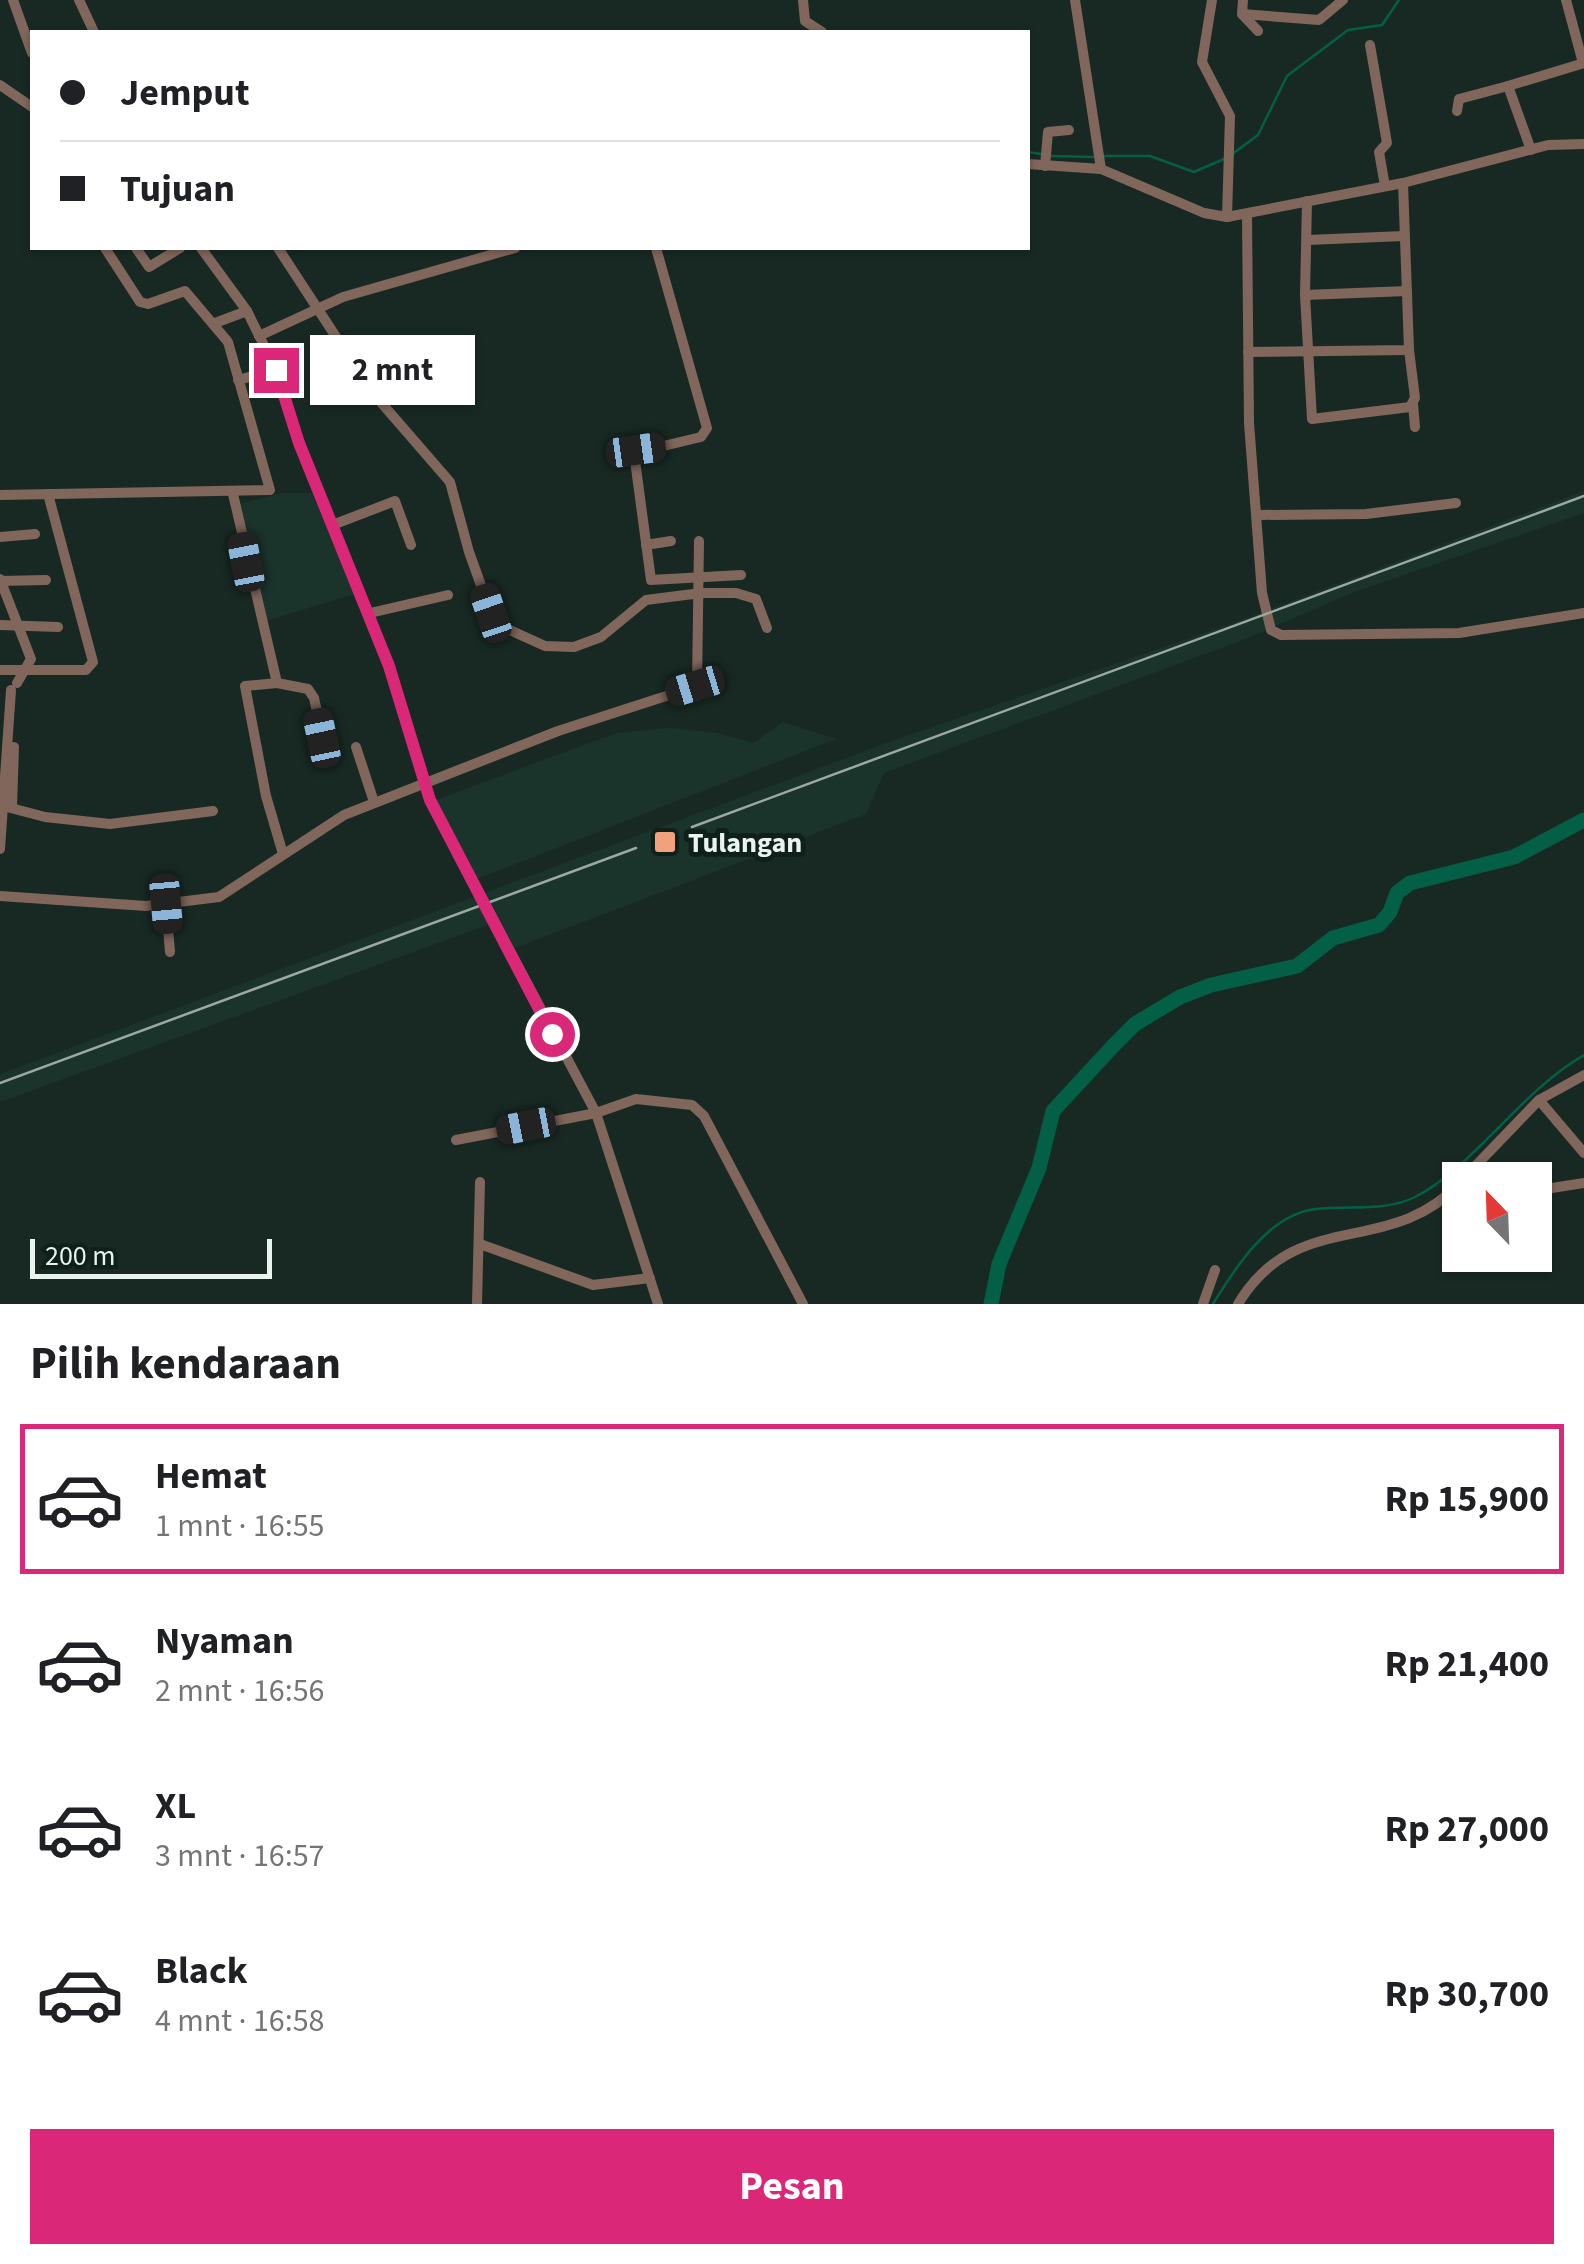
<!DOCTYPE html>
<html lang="id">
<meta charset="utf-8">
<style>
:root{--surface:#fff;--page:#f6f6f6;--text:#202124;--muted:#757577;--line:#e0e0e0;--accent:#db2777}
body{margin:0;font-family:"Source Sans 3",sans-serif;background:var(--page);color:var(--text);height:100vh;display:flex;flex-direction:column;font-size:38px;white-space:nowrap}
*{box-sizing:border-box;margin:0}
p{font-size:32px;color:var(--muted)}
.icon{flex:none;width:55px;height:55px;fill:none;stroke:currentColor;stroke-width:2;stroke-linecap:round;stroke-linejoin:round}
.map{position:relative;height:1304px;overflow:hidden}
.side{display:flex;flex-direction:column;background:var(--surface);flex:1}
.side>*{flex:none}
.banner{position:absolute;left:30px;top:30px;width:1000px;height:220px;border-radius:0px;box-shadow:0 2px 8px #0004;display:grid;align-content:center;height:220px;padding:0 30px;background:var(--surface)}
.needle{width:65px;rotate:337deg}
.buttons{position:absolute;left:1442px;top:1162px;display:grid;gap:20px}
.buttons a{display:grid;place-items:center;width:110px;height:110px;border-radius:0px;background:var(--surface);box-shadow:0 2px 8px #0004;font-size:50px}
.scale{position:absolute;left:30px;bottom:25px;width:242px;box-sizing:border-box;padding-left:10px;border:5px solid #e9f4ef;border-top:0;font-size:28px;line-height:35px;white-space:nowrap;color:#e9f4ef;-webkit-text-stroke:8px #0f1f19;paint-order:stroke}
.end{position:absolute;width:45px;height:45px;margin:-22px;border:12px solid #db2777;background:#fff;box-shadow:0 0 0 5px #fff}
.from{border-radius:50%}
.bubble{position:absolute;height:70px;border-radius:0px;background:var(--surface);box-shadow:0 2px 8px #0004;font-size:32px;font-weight:700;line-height:70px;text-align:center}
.car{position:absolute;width:30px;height:60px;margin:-30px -15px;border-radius:12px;box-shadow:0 0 8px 2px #0007;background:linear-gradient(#222 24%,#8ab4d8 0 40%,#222 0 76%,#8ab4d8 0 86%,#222 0)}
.banner b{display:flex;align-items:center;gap:35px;height:95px;font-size:38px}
.banner b+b{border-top:2px solid var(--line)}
.banner i{width:25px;height:25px;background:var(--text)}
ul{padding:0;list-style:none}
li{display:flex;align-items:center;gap:30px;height:150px;margin:0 20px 15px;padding:0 10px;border:5px solid transparent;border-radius:0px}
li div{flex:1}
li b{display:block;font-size:38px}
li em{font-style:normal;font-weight:700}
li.selected{border-color:var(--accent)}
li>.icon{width:90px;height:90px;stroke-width:1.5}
h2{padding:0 30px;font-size:45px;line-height:120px}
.primary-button{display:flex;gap:20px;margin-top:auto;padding:20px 30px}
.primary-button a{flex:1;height:115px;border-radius:0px;background:var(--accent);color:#fff;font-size:40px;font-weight:700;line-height:115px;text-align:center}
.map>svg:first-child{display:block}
.built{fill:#1b342b}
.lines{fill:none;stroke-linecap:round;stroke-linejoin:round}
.stream{stroke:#045f47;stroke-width:2.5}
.river{stroke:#045f47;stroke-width:15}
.minor{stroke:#81665b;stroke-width:10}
.rail{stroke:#9ca9a3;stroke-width:2.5}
.route{stroke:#db2777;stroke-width:12}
.poi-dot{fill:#f1a17d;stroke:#0f1f19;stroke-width:4}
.labels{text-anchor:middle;stroke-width:10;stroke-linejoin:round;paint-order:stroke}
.poi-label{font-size:28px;font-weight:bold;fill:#e9f4ef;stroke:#0f1f19;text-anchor:start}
</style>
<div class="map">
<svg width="1584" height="1304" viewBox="0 0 1584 1304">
<rect width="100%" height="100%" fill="#182923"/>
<!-- built -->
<g class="built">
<polygon points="1584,491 1584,513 1352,593 1243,640 884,773 866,814 515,948 499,921 0,1102 0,1074 886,743 1239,621"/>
<polygon points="280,493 312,493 355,594 265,621 240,504"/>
<polygon points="783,722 836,739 477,879 436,800 616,733 670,728 718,733 753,743"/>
</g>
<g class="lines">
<!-- stream -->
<g class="stream">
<polyline points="1028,152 1041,154"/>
<polyline points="1231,155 1258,135 1287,76 1348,30 1382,25 1399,0"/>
<polyline points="1049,156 1095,157"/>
<polyline points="1103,156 1150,156 1194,172 1224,159"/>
<path d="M1213 1304C1235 1268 1269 1214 1316 1209 1348 1205 1385 1212 1415 1197 1473 1168 1521 1091 1584 1055"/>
</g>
<!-- river -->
<polyline class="river" points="991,1304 999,1264 1039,1168 1053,1111 1114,1045 1135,1024 1180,997 1211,985 1297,966 1333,938 1379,925 1390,912 1397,893 1410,883 1514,857 1584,820"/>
<!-- minor -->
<g class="minor">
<polyline points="13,0 32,53"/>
<polyline points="79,0 94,32"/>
<polyline points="803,0 805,21 822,32"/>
<polyline points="1212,0 1202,62 1230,116 1227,217"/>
<polyline points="1243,0 1242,14 1258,31"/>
<polyline points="1566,0 1583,63"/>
<polyline points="1242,14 1319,20 1343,0"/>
<polyline points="1370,45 1387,143 1379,152 1385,186"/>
<polyline points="0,85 32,107"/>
<polyline points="1457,111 1459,99 1508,86"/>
<polyline points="1531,150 1508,86 1584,63"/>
<polyline points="1028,164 1101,169 1075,0"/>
<polyline points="1045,166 1048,132 1069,130"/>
<polyline points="1101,169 1204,213 1227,217 1403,183 1548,145 1584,144"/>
<polyline points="1307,201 1305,295 1312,419 1410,407 1415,398 1409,350"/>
<polyline points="1247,216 1249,423 1262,593 1271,630 1281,635 1459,633 1584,613"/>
<polyline points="1307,240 1404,236"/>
<polyline points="136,248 149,267 180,248"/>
<polyline points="201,248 247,311 276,370 299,443 389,666 430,800 596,1113 658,1304"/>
<polyline points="278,248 372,392 450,482 469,552 491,613 501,626 545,646 574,647 601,637 646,600 701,593 736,593 756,599 767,628"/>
<polyline points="656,248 707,428 701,437 634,453 651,580 741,575"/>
<polyline points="1305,295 1407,291"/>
<polyline points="215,323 247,311"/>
<polyline points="259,336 343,297 515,248"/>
<polyline points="1248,352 1409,350 1403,183"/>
<polyline points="238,380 276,370"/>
<polyline points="1413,404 1415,427"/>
<polyline points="233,494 277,683"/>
<polyline points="0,495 270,490 228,342 185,291 148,304 140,302 105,248"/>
<polyline points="1258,515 1366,514 1456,503"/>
<polyline points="335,524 395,501 411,545"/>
<polyline points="0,537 35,534"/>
<polyline points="646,545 671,541"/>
<polyline points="0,579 31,659 17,683"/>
<polyline points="0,581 46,580"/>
<polyline points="370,613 448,595"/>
<polyline points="0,625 58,627"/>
<polyline points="0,670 86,670 93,662 48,494"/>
<polyline points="356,747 374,802"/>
<polyline points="0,805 45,817 110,824 213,811"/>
<polyline points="12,807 14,747"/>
<polyline points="0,849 11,690"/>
<polyline points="283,854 266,796 245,686 277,683 308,689 314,698 323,739"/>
<polyline points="0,896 146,906 219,897 344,815 558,731 697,686 699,541"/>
<polyline points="166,904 170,952"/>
<polyline points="1539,1100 1584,1153"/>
<polyline points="456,1140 596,1113 636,1099 692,1105 704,1116 803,1304"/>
<polyline points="1462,1180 1539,1100 1584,1075"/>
<polyline points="1539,1190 1584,1183"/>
<polyline points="480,1244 593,1285 650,1278"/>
<polyline points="477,1304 480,1182"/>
<polyline points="1203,1304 1215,1270"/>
<path d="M1238 1304C1297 1206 1389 1259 1460 1183"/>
</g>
<!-- rail -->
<g class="rail">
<polyline points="692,827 1584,496"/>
<polyline points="0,1083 636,848"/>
</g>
</g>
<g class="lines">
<!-- route -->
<polyline class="route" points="276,370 299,443 389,666 430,800 552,1034"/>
</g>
<!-- markers -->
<rect class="poi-dot" x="653" y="830" width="24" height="24" rx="5"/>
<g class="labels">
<!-- poi labels -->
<g class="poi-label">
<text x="688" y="852">Tulangan</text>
</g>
</g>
</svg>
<div class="buttons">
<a><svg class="needle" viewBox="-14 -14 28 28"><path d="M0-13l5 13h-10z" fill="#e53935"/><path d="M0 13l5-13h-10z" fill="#757577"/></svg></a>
</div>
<div class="scale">200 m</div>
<i class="end from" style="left:552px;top:1034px"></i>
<i class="end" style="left:276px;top:370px"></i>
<div class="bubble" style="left:310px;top:335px;width:165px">2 mnt</div>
<i class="car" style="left:636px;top:450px;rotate:82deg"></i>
<i class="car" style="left:246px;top:562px;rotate:349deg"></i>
<i class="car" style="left:491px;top:613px;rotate:341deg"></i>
<i class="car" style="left:695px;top:686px;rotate:253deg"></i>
<i class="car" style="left:322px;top:738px;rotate:348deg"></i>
<i class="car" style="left:166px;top:904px;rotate:175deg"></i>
<i class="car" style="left:526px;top:1126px;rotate:259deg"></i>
<div class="banner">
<b><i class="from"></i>Jemput</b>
<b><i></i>Tujuan</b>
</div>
</div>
<section class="side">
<h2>Pilih kendaraan</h2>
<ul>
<li class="selected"><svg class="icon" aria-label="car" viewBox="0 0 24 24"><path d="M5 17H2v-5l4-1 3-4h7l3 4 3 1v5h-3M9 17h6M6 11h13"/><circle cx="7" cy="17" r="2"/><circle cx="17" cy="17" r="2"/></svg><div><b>Hemat</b><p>1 mnt · 16:55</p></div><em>Rp 15,900</em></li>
<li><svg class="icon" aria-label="car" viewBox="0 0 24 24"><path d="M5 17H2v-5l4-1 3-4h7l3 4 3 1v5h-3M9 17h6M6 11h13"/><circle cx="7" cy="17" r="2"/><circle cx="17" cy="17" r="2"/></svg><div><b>Nyaman</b><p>2 mnt · 16:56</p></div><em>Rp 21,400</em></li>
<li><svg class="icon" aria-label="car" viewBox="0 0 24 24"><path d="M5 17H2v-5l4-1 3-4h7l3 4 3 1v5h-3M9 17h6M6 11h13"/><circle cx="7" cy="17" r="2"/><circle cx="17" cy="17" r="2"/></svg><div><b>XL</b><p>3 mnt · 16:57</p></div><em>Rp 27,000</em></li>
<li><svg class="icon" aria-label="car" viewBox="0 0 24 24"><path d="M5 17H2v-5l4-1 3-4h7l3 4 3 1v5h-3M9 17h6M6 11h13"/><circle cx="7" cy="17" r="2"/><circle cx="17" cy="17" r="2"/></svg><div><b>Black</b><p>4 mnt · 16:58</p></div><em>Rp 30,700</em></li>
</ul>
<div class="primary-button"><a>Pesan</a></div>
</section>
